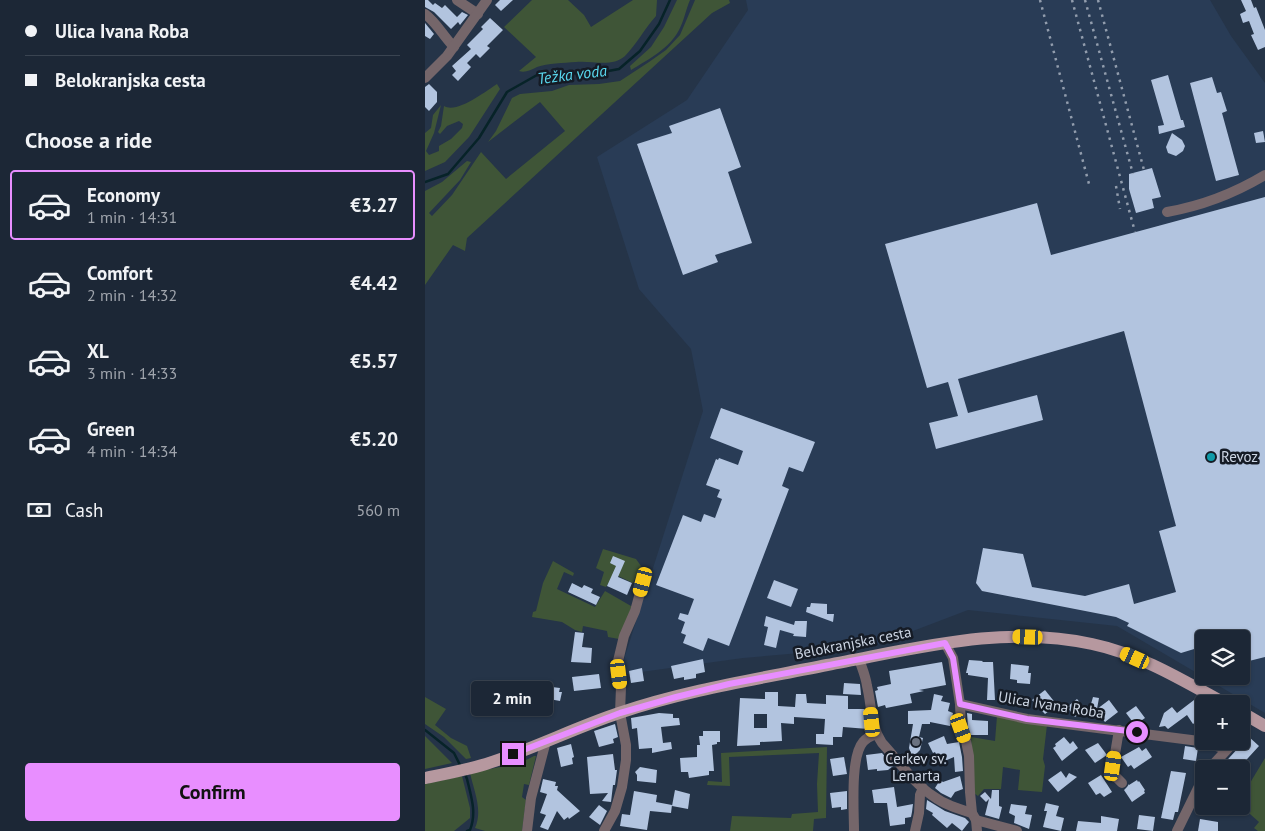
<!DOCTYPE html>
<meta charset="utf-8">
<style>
:root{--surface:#1c2736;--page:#293342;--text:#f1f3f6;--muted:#a0a5ad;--line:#3a4451;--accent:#e88eff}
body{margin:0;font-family:"PT Sans",sans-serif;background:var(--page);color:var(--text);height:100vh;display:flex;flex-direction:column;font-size:19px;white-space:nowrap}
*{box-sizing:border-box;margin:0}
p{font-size:16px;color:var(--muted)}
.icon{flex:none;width:28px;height:28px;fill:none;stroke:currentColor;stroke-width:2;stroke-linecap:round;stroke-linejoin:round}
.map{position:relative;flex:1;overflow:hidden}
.drawer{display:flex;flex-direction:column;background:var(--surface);width:425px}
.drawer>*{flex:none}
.banner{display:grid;align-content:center;height:110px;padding:0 25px;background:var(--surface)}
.fabs{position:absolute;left:770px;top:630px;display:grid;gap:10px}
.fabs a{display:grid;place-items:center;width:55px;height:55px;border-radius:5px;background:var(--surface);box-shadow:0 1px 4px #0004,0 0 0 1px var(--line);font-size:25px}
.end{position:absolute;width:22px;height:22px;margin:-11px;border:6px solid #e88eff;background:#111;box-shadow:0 0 0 2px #111}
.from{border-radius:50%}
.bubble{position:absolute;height:35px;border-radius:5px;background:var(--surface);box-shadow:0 1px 4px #0004,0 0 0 1px var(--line);font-size:16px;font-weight:800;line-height:35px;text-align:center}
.car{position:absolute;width:15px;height:30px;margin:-15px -8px;border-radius:6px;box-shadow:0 0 4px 1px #0007;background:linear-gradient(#f5c518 24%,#345 0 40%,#f5c518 0 76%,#345 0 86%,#f5c518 0)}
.banner b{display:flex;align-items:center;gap:18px;height:48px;font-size:19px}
.banner b+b{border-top:1px solid var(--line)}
.banner i{width:12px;height:12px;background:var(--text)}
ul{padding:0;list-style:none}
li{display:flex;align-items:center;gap:15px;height:70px;margin:0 10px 8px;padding:0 15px;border:2px solid transparent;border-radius:5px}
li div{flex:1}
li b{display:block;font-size:19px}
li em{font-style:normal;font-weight:800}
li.active{border-color:var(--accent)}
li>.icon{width:45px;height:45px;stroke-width:1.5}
h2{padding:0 25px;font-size:22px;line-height:60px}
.pay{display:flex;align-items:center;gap:12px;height:55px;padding:0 25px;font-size:19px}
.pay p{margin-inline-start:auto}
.button{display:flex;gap:10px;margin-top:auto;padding:10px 25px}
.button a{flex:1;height:58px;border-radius:5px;background:var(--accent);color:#111;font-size:20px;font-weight:800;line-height:58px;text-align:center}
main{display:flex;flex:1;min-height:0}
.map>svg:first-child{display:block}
.built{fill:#293c56;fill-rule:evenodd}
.green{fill:#3f5537}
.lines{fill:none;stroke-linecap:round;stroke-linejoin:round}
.stream{stroke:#072328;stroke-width:2.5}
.building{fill:#b2c4df;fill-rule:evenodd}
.street{stroke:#75666a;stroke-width:10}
.primary{stroke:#b6989f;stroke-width:12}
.rail{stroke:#929dad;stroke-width:2.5;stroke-dasharray:2.5 5;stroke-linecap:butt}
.route{stroke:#e88eff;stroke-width:6}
.culture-dot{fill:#0f9aa8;stroke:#151b25;stroke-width:2}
.worship-dot{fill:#6b7280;stroke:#151b25;stroke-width:2}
.labels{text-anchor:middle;stroke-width:5;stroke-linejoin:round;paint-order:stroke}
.poi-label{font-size:15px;fill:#cdd6e4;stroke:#151b25;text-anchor:start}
.street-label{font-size:15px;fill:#cdd6e4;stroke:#151b25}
.water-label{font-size:16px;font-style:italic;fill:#59d8ee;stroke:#151b25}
</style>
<main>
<section class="drawer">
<div class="banner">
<b><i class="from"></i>Ulica Ivana Roba</b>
<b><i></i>Belokranjska cesta</b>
</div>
<h2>Choose a ride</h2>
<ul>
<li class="active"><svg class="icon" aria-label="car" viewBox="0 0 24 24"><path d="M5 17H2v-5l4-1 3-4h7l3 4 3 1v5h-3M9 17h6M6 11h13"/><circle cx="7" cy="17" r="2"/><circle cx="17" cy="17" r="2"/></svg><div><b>Economy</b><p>1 min · 14:31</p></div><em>€3.27</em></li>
<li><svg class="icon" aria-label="car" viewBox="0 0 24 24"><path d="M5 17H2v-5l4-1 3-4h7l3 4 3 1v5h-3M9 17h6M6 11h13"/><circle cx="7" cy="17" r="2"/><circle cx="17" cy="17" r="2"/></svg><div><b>Comfort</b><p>2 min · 14:32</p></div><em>€4.42</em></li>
<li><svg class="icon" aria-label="car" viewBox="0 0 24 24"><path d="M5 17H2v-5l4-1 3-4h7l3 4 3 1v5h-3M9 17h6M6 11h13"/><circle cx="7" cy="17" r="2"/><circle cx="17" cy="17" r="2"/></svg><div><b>XL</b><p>3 min · 14:33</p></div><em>€5.57</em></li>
<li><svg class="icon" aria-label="car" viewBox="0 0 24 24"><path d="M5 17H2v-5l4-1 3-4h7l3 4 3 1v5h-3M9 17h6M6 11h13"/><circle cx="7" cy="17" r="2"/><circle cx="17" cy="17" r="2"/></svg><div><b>Green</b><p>4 min · 14:34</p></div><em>€5.20</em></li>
</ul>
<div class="pay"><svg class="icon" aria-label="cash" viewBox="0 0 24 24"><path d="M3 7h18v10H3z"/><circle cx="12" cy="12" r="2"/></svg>Cash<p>560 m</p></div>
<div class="button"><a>Confirm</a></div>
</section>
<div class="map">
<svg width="840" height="831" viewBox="0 0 840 831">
<rect width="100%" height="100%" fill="#253448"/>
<!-- built -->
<path class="built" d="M321 0H785L806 36 840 83V713L692 626 543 610 446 647 318 658 194 675 278 411 266 349 214 289 172 157 262 100 323 10ZM779 639H816V676H779Z"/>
<!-- green -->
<g class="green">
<path d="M107 0H143L159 15 166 27 208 0H232L231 16C220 28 211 45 200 56 187 68 166 60 151 62 138 63 123 63 112 67 106 70 100 73 94 71L111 57 79 27Z"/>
<path d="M252 0H265C261 9 259 21 254 30 244 49 224 59 206 70L205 66 226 47 239 27Z"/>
<polygon points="270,0 304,0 305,3 287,13 42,238 40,251 28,245 0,285 0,191 17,182 42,161 46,162 35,180 4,213 7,216 27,195 56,152 81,179 140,131 115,102 63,142 71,131 87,98 95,94 127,91 144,85 174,84 195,81 224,62 241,50 255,35"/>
<path d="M72 84 75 89 44 137 20 162 0 171V133L6 128 8 115 16 105 9 133 1 151 4 155 14 151V146L26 139 37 128 38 124 34 121 22 126 15 134 13 132 16 126 19 106C32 114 61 91 72 84Z"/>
<polygon points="178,549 211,559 216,566 208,583 189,574 181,587 175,585 179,572 171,568"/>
<polygon points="128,561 149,573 148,576 139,572 132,589 170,607 180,591 206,606 205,615 194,639 183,637 182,631 158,626 157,632 150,630 137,622 107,617 108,612 111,611 118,583"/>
<polygon points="0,697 21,709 10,725 26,738 42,746 46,758 41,759 19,737 0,724"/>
<polygon points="572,716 622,725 618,759 620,766 617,792 593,790 595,770 578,767 576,789 559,789 553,796 549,793 546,737 570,741"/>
<polygon points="0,736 27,763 0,769"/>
<polygon points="402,747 401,818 389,819 388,831 305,831 307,816 366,818 367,814 393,812 392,784 394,753 304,757 305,786 282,785 283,781 297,782 296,753"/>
<path d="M109 756H111L104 785 99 784 97 797 101 800 97 831H60L50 828C58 810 49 791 45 773L95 763Z"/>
<polygon points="840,758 840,831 833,831 829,828 834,822 816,806 816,798"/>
<polygon points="37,776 45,808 45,818 29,831 0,831 0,784"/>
</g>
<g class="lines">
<!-- stream -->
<g class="stream">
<polyline points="0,182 23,174 54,138 82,92 112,75 178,72 194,69 215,51 234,24 245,0"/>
<polyline points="0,730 29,753 36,767"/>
<path d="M40 774 42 779C46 796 52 813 45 830L42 831"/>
</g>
</g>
<!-- building -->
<g class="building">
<polygon points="0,0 3,0 8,5 10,3 17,8 20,5 32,17 37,12 43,15 35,25 33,22 26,29 9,12 0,7"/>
<polygon points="75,0 88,0 76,11 70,5"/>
<polygon points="816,0 826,0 829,8 831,7 840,30 840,47 833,50 826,35 829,34 824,21 818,23 815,14 821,11"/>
<polygon points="65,18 78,30 62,46 65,48 55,58 51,54 42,63 46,67 33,81 27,75 31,71 27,66 46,49 42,45 58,29 56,27"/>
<polygon points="0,23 9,34 5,39 0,36"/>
<polygon points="743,75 756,120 758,120 760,127 734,134 733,126 739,125 726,80"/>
<polygon points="787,77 792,93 796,92 802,111 797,113 814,175 791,181 765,83"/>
<polygon points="4,84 12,92 12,102 4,111 0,107 0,87"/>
<polygon points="295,108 316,167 303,172 327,243 290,255 293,262 258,275 212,144 247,133 244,126"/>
<polygon points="838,131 840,142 831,143 829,133"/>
<polygon points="747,133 757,140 760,146 758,151 751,156 743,153 741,147"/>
<polygon points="727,168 736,197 727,199 729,208 711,213 704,189 704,174"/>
<polygon points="840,197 840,657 816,663 816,639 779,639 779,646 756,653 702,626 704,623 691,617 557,591 551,583 558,548 598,554 607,587 660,596 704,584 709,604 751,592 734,531 751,526 699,331 533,379 543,413 612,395 618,420 511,449 504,423 533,416 523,382 502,388 460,244 612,203 626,255"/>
<polygon points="296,408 390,442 378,472 364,467 357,486 364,489 304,646 283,638 278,651 258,643 261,635 256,633 260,622 253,619 255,613 263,615 269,599 231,585 258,515 276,522 279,514 290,518 297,499 292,497 295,490 281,485 291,459 293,460 294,458 313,465 318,451 285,438"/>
<polygon points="188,556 200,561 193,577 207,583 202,595 182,586 191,566 185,563"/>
<polygon points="349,580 373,589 366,607 342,598"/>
<polygon points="147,583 157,588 159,585 168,589 166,593 175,597 171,605 143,592"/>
<polygon points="386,603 402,604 402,614 409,614 408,622 381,612 382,607 385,607"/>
<polygon points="341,616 369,625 370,621 382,621 381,637 368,636 369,634 355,630 351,648 339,645 343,627 339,626"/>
<polygon points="150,632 159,633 157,647 167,648 166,663 146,662"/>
<polygon points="278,659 280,672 271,674 271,678 259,680 259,677 249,679 246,666"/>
<polygon points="544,660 558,661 557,662 568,662 570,700 562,700 563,678 543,675 543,673 541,673"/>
<polygon points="517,662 521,685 494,690 499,691 485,694 487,703 461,708 460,705 453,707 450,691 453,690 452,687 466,684 464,671"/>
<polygon points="586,664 604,666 603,673 606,673 605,684 592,683 592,680 585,679"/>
<polygon points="217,668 219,681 206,683 204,671"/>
<polygon points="174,674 176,688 149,691 147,677"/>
<polygon points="419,683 435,684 436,695 418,694"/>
<polygon points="127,687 135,688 134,692 137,692 135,701 124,699"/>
<polygon points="620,690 632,705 620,714 607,700"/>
<path d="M340 692H353V706L370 707 371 694H381L382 703 401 704V695L423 696V709H439L443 729 418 727 417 737H408V745L391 744V734H399L400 719 369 717V724L356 723 357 741 335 742V745L312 746 315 698 340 699ZM329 714H342V728H329Z"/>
<polygon points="509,694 518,696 516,701 525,703 523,711 528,713 525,726 505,722 505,724 497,724 494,737 498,738 495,750 490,755 486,754 484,748 488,724 483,724 483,711 506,710"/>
<polygon points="668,697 674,698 672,709 684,700 693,712 680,722 666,704"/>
<polygon points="652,699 660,709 650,717 642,707"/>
<polygon points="769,700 779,711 779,716 768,724 762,715 743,729 740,726 734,727 739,713 747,707 752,713"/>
<polygon points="711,706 720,718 710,725 701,713"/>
<polygon points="234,713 248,714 248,718 254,718 255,725 236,727 238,743 246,742 247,749 227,753 227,748 214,749 212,728 207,729 206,718"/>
<polygon points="542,713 547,714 547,720 563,721 563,735 546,735 543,727"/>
<polygon points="190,724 193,737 188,739 189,743 174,747 169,731"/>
<polygon points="278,731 295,731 295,742 292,742 292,744 287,745 289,771 284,771 284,775 264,778 263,772 256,772 255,758 272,757 272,745 275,745 274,736 278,736"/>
<polygon points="519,736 522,744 534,742 537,757 538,771 530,772 529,757 515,763 510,752 508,753 503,743"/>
<polygon points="818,736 821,739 823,736 834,746 813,769 794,769 815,746"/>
<polygon points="639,737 645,744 648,741 653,748 637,761 628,748 631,746 630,744"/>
<polygon points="673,743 682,755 670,763 660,750"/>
<polygon points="146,744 149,757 147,758 148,764 136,767 132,748"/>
<polygon points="760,746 773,748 771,761 758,759"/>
<polygon points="714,747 717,751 721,748 727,757 709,769 706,765 703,767 696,757"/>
<polygon points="457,753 468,766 463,770 452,771 452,769 443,770 441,755"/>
<polygon points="188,754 190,770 192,770 190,785 188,785 186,802 177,801 183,793 165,794 162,757"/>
<polygon points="419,757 422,774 408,776 405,759"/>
<polygon points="215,767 232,770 231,783 212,781 212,775 210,772"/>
<polygon points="636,771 641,778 644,773 652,777 633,792 623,780"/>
<polygon points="746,771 761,773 753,812 750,812 748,820 736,818"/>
<polygon points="676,775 687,792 679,797 675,793 671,795 663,783"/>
<polygon points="535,776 538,789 530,792 526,798 516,793 510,788 515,780 518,782"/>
<polygon points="118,779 131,782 130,786 133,786 132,790 155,811 144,819 143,817 139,820 132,811 123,830 115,827 121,815 115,813 122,794 115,792"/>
<polygon points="712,780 713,782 714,781 720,790 719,791 720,793 707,802 699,790 702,787 704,784 704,785"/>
<polygon points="469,787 472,807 488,804 487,812 486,817 480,818 480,824 465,826 462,803 449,803 447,790"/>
<polygon points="250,790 265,794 263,809 247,806"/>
<polygon points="567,790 574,790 574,806 577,807 574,819 560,815 564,799 561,802 555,796 560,792 566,799"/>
<polygon points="209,791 232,795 231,802 247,805 246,813 225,811 222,830 195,826 197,814 205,815"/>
<polygon points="422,791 422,809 416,810 416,807 407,808 405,793"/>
<polygon points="502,800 520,811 540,818 544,822 537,831 527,823 522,828 507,815 508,813 501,809"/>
<polygon points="621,803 634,806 631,816 639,818 636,831 618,827 622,811 619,811"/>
<polygon points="586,804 602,806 600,814 607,815 604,829 589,823 590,816 584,813"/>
<polygon points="174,805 182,811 175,825 164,817"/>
<polygon points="714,815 730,817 728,831 712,829"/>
<polygon points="676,816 694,819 692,831 651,831 653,821 676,823"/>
<polygon points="775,819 793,822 793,831 773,831"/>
</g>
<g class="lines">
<!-- street -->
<g class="street">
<polyline points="32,0 53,14"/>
<path d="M0 14C12 23 18 36 29 47"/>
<polyline points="0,78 22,56 62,0"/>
<path d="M742 212C776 206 810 193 840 175"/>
<polyline points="520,643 528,658 535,704 536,728 541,741 544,756 545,792 547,813 551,820 552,831"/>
<path d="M434 659C437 668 441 677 442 686 447 706 445 725 457 743 473 760 488 783 508 796 520 805 534 809 547 813"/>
<polyline points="535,704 602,719 774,741 801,749"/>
<polyline points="694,730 688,766 689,775 697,783"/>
<polyline points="784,769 810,741"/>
<polyline points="551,820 592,831"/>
<polyline points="102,831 106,798 121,741"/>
<polyline points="179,831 190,811 197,787 201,760 201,745 195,713 196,687 193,661 199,636 210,611 218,582"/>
<path d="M429 831C429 811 425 757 438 742 441 738 446 736 451 734"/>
<polyline points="490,831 494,813 495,795 498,788"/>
<polyline points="752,831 779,776"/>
</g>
<!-- primary -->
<g class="primary">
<polyline points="816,712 840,726"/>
<path d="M0 778C20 774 41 770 61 764 106 750 149 728 194 713 261 690 333 679 402 665 490 649 579 624 667 644 715 654 759 681 801 704"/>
</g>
<!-- rail -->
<g class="rail">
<polyline points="615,0 664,184"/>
<polyline points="647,0 710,232"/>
<polyline points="660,0 708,174"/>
<polyline points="673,0 719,170"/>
<polyline points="691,186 695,209"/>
</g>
</g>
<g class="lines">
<!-- route -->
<polyline class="route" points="88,754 195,713 251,697 304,684 520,643 528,658 535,704 602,719 712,732"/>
</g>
<!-- markers -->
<circle class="culture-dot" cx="786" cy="457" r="5"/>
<circle class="worship-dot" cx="491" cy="742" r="5"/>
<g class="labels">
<!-- poi labels -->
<g class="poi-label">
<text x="796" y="462">Revoz</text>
<text x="491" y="764" text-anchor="middle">Cerkev sv.<tspan x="491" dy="17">Lenarta</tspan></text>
</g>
<!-- street labels -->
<g class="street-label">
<text transform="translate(428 643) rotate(-11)" y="5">Belokranjska cesta</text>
<text transform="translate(626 705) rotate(9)" y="5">Ulica Ivana Roba</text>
</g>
<!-- water labels -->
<g class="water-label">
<text transform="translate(147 74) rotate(-7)" y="6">Težka voda</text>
</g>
</g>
</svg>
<div class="fabs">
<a><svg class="icon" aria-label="layers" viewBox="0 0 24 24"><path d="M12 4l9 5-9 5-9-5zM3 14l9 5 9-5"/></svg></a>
<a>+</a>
<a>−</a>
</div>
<i class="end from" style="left:712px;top:732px"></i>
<i class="end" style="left:88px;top:754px"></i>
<div class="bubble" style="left:46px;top:681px;width:82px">2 min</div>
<i class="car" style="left:218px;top:582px;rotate:195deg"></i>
<i class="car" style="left:603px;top:637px;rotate:272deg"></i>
<i class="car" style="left:710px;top:658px;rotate:294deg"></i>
<i class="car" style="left:194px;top:674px;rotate:173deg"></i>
<i class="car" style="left:447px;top:722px;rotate:354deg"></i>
<i class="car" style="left:536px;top:728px;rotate:160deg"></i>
<i class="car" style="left:688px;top:766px;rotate:8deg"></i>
</div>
</main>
